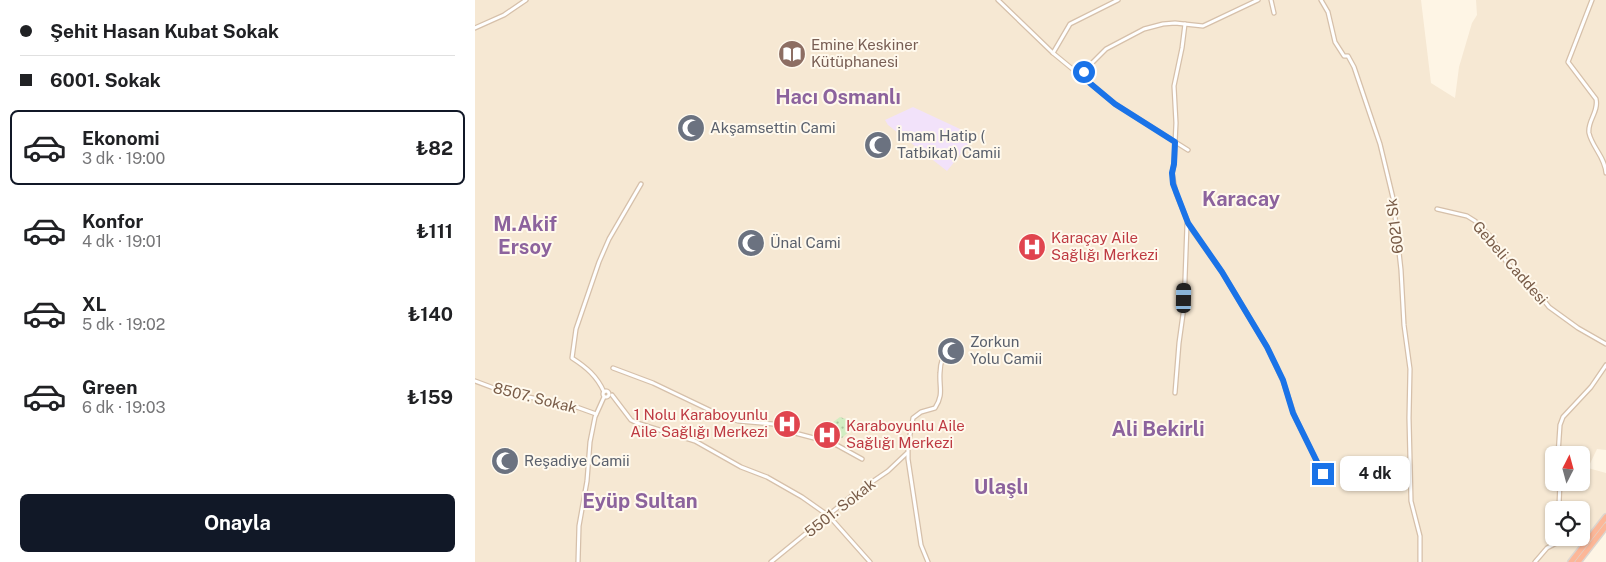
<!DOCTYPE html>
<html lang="tr">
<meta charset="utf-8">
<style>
:root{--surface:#fff;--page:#f2f2f2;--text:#202124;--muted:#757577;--line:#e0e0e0;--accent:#111827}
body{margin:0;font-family:"Public Sans",sans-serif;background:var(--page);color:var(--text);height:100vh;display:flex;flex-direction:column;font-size:19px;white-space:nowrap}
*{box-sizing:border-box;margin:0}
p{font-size:16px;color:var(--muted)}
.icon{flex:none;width:28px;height:28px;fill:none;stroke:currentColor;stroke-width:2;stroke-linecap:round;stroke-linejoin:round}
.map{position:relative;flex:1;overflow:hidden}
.details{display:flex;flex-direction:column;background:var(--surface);width:475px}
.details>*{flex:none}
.guide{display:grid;align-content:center;height:110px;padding:0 20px;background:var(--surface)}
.needle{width:32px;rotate:6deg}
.tools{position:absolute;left:1070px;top:446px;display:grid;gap:10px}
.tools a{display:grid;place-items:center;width:45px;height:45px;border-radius:8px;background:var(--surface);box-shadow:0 1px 4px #0004;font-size:25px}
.end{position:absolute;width:22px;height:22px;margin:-11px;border:6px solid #1a73e8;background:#fff;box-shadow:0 0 0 2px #fff}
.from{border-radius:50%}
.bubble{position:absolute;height:35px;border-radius:8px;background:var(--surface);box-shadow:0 1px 4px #0004;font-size:16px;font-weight:700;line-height:35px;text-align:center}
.car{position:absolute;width:15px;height:30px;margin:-15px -8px;border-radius:6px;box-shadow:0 0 4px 1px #0007;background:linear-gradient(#222 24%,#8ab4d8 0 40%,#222 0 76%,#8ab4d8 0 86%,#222 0)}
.guide b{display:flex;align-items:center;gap:18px;height:48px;font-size:19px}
.guide b+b{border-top:1px solid var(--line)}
.guide i{width:12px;height:12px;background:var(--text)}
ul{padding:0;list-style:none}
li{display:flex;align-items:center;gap:15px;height:75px;margin:0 10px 8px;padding:0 10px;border:2px solid transparent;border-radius:8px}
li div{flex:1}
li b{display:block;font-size:19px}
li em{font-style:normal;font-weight:700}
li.active{border-color:var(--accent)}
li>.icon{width:45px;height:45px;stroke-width:1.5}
.cta{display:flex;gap:10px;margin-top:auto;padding:10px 20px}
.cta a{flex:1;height:58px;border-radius:8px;background:var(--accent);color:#fff;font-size:20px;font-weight:700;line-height:58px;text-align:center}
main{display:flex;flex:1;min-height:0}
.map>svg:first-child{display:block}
.residential{fill:#f6e8d3;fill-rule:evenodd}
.education{fill:#f2e2fa}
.park{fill:url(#park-dots)}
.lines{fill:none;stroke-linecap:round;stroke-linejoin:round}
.secondary-casing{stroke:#d6c0aa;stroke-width:5.5}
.highway-casing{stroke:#dcd5cf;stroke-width:8}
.secondary{stroke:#fff;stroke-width:3}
.highway{stroke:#fcb798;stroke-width:5}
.route{stroke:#1a73e8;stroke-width:6}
.labels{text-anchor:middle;stroke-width:4;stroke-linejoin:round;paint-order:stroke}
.education-label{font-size:15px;fill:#785e54;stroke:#fff9ed;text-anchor:start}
.worship-label{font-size:15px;fill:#5b616d;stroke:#fff9ed;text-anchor:start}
.street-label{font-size:15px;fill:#795c48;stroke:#fff9ed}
.health-label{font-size:15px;fill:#be3a42;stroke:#fff9ed;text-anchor:start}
.district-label{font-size:20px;font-weight:bold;fill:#8c639d;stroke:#fff9ed}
</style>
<main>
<section class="details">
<div class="guide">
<b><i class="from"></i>Şehit Hasan Kubat Sokak</b>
<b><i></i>6001. Sokak</b>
</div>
<ul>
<li class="active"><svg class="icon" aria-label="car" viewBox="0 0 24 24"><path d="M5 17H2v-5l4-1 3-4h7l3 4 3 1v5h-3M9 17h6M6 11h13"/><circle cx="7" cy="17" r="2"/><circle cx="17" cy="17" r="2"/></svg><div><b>Ekonomi</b><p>3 dk · 19:00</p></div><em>₺82</em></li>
<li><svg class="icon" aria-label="car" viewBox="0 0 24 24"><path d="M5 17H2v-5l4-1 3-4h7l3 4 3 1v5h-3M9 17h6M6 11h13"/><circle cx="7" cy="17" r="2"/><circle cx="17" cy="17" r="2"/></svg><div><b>Konfor</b><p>4 dk · 19:01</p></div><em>₺111</em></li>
<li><svg class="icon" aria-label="car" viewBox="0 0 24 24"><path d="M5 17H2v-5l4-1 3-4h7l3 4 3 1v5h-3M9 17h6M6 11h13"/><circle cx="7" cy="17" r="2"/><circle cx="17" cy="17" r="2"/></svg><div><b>XL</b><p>5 dk · 19:02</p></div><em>₺140</em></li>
<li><svg class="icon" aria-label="car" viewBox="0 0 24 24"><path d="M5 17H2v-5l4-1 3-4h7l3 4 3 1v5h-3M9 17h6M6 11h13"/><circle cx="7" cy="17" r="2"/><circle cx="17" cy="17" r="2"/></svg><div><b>Green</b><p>6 dk · 19:03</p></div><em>₺159</em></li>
</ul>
<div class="cta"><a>Onayla</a></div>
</section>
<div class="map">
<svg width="1131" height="562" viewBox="0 0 1131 562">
<defs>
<pattern id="park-dots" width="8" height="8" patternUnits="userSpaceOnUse" patternTransform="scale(1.25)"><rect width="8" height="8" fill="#d2edc2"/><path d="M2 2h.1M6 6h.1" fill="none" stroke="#afc3a0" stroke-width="1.8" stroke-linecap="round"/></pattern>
</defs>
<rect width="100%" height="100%" fill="#fef5e5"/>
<!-- residential -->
<path class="residential" d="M0 0H946L956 83 980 98 984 67 997 23 1002 15 1001 0H1131V450L1122 449 1113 468 1131 473V518L1099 562H0ZM1079 455H1106V482H1079ZM1079 510H1106V538H1079Z"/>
<!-- education -->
<polygon class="education" points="438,107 500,136 472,171 413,125 410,120"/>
<!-- park -->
<polygon class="park" points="365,417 383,423 367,438 350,428"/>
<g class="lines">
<!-- secondary casing -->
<g class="secondary-casing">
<g id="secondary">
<polyline points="523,0 578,53 640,104 713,150"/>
<polyline points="796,0 799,13"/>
<polyline points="846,0 853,12 860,42 869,56 873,56 879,67 905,144 918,198 926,270 929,325 935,369 934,418 936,501 945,536 945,562"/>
<path d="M1117 0 1093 62 1121 99C1124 112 1112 121 1114 133 1117 147 1130 157 1131 173"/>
<polyline points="710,24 707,48 699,86 701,123 699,165 697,173 701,193 715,227 747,272 792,347 808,381 820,417 848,474"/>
<polyline points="0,28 29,15 51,0"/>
<polyline points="578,53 595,24 643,0"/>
<polyline points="604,74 609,71 631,49 669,29 688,24 700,23 728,26 783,0"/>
<polyline points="962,209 992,216 1000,221 1017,238 1032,263 1060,289 1074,307 1103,328 1131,344"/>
<polyline points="138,368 178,383 247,416 263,421 298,424 316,432 358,443 387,459"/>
<polyline points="0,381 32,393 96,405 121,414"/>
<circle cx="131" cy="394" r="3"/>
<path d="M129 392C122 376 111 367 97 358L101 329 124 262 134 239 166 184"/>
<polyline points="700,393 704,343 709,307 712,224"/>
<polyline points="137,395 156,420 162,423 220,441 266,467 292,477 327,497 354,516 395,562"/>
<polyline points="1083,455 1085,425 1088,417 1116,387 1131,365"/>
<polyline points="1085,510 1084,505 1085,482"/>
<polyline points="103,562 104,526 112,481 115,442 120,417 129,397"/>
<polyline points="296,562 378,495 413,471 432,453"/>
<path d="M453 562 446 545 433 459V446L438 418 446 412 460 408C469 394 464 388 465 373 465 361 469 352 476 342"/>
<polyline points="1060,562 1072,548 1091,538"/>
</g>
</g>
<!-- highway casing -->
<g class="highway-casing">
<g id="highway">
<polyline points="1096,562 1131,517"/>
<polyline points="1103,562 1131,526"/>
</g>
</g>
<!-- secondary -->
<use href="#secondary" class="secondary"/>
<!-- highway -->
<use href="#highway" class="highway"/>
</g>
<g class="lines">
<!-- route -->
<polyline class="route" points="609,72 604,74 640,104 700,142 699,164 697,173 698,184 713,223 747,272 792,347 808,380 818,413 848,474"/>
</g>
<!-- icons -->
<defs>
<g id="library-disc" transform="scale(1.4375)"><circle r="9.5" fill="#8d6e63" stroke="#fff9ed"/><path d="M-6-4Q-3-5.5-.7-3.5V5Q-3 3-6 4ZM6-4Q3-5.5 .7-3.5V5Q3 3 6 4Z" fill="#fff"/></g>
<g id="mosque-disc" transform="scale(1.4375)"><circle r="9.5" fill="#6b7280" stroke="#fff9ed"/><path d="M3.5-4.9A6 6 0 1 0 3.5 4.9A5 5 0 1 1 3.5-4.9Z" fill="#fff"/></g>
<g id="hospital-disc" transform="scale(1.4375)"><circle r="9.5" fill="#e0444e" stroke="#fff9ed"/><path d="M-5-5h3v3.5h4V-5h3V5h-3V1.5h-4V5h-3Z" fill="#fff"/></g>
</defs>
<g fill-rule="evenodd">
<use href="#library-disc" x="317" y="54"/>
<use href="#mosque-disc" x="216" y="128"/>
<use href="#mosque-disc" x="403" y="145"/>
<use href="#mosque-disc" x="276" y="243"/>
<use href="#hospital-disc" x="557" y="247"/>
<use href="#mosque-disc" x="476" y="351"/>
<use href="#hospital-disc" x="312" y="424"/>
<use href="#hospital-disc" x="352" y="435"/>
<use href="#mosque-disc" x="30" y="461"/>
</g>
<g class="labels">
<!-- education labels -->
<g class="education-label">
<text x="336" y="50">Emine Keskiner<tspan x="336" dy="17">Kütüphanesi</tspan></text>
</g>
<!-- worship labels -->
<g class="worship-label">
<text x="235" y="133">Akşamsettin Cami</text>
<text x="422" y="141">İmam Hatip (<tspan x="422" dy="17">Tatbikat) Camii</tspan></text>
<text x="295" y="248">Ünal Cami</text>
<text x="495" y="347">Zorkun<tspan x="495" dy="17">Yolu Camii</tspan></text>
<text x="49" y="466">Reşadiye Camii</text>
</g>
<!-- street labels -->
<g class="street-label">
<text transform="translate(920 226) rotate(-97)" y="5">6021 Sk</text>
<text transform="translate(1035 263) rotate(49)" y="5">Gebeli Caddesi</text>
<text transform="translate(60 398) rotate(14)" y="5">8507. Sokak</text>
<text transform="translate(365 508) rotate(-38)" y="5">5501. Sokak</text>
</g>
<!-- health labels -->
<g class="health-label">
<text x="576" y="243">Karaçay Aile<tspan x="576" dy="17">Sağlığı Merkezi</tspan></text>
<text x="293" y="420" text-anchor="end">1 Nolu Karaboyunlu<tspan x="293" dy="17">Aile Sağlığı Merkezi</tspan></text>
<text x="371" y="431">Karaboyunlu Aile<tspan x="371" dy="17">Sağlığı Merkezi</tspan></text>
</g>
<!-- district labels -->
<g class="district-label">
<text x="363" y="104">Hacı Osmanlı</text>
<text x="766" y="206">Karacay</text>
<text x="50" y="231">M.Akif<tspan x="50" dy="23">Ersoy</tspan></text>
<text x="683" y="436">Ali Bekirli</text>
<text x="526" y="494">Ulaşlı</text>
<text x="165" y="508">Eyüp Sultan</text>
</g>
</g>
</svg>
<div class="tools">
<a><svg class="needle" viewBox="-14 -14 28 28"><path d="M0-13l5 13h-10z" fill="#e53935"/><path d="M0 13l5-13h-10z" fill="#757577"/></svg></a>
<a><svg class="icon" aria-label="locate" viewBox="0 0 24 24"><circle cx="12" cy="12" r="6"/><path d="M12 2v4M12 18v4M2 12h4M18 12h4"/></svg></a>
</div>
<i class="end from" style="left:609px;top:72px"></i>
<i class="end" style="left:848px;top:474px"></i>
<div class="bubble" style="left:865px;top:456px;width:70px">4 dk</div>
<i class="car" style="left:709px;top:298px;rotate:1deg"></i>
</div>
</main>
